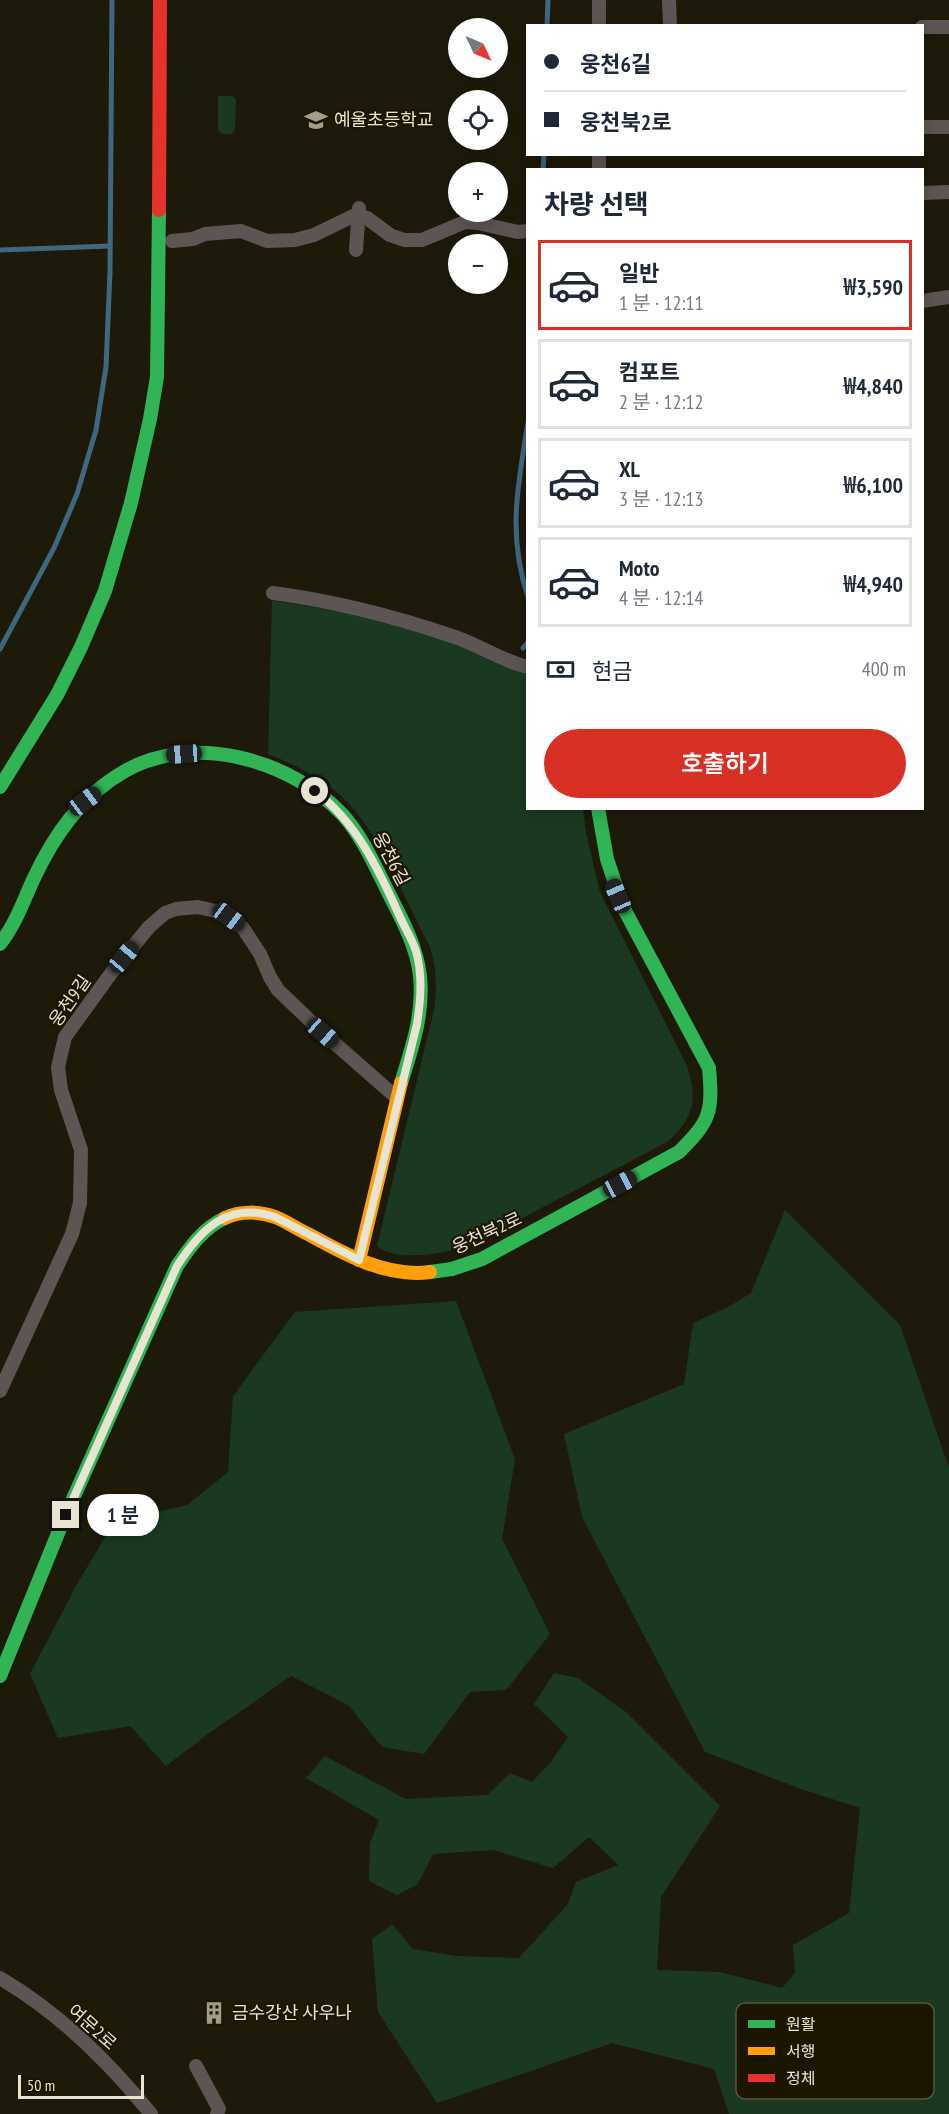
<!DOCTYPE html>
<html lang="ko">
<meta charset="utf-8">
<style>
:root{--surface:#fff;--page:#f6f6f7;--text:#1f2937;--muted:#747a83;--line:#e0e1e3;--accent:#d93025}
body{margin:0;font-family:"PT Sans Narrow","Noto Sans KR",sans-serif;background:var(--page);color:var(--text);height:100vh;display:flex;flex-direction:column;font-size:22px;white-space:nowrap}
*{box-sizing:border-box;margin:0}
p{font-size:20px;color:var(--muted)}
.icon{flex:none;width:33px;height:33px;fill:none;stroke:currentColor;stroke-width:2;stroke-linecap:round;stroke-linejoin:round}
.map{position:relative;flex:1;overflow:hidden}
.sheet{position:absolute;left:526px;top:168px;width:398px;height:642px;display:flex;flex-direction:column;background:var(--surface);border-radius:0px;box-shadow:0 3px 15px #0003}
.sheet>*{flex:none}
.hud{position:absolute;left:526px;top:24px;width:398px;height:132px;border-radius:0px;box-shadow:0 3px 15px #0003;display:grid;align-content:center;height:132px;padding:0 18px;background:var(--surface)}
.needle{width:39px;rotate:134deg}
.controls{position:absolute;left:448px;top:18px;display:grid;gap:12px}
.controls a{display:grid;place-items:center;width:60px;height:60px;border-radius:50%;background:var(--surface);box-shadow:0 3px 15px #0003;font-size:30px}
.scale{position:absolute;left:18px;bottom:15px;width:126px;box-sizing:border-box;padding-left:6px;border:3px solid #e7e4d2;border-top:0;font-size:16px;line-height:21px;white-space:nowrap;color:#e7e4d2;-webkit-text-stroke:4px #1c1600;paint-order:stroke}
.end{position:absolute;width:27px;height:27px;margin:-14px;border:8px solid #e7e4d2;background:#111;box-shadow:0 0 0 3px #111}
.from{border-radius:50%}
.bubble{position:absolute;height:42px;border-radius:21px;background:var(--surface);box-shadow:0 3px 15px #0003;font-size:20px;font-weight:600;line-height:42px;text-align:center}
.car{position:absolute;width:18px;height:36px;margin:-18px -9px;border-radius:8px;box-shadow:0 0 4px 2px #0007;background:linear-gradient(#222 24%,#8ab4d8 0 40%,#222 0 76%,#8ab4d8 0 86%,#222 0)}
.hud b{display:flex;align-items:center;gap:21px;height:57px;font-size:22px}
.hud b+b{border-top:2px solid var(--line)}
.hud i{width:15px;height:15px;background:var(--text)}
ul{padding:0;list-style:none}
li{display:flex;align-items:center;gap:18px;height:90px;margin:0 12px 9px;padding:0 6px;border:3px solid var(--line);border-radius:0px}
li div{flex:1}
li b{display:block;font-size:22px}
li em{font-style:normal;font-weight:600}
li.current{border-color:var(--accent)}
li>.icon{width:54px;height:54px;stroke-width:1.5}
h2{padding:0 18px;font-size:27px;line-height:72px}
.pay{display:flex;align-items:center;gap:15px;height:66px;padding:0 18px;font-size:22px}
.pay p{margin-inline-start:auto}
.cta{display:flex;gap:12px;margin-top:auto;padding:12px 18px}
.cta a{flex:1;height:69px;border-radius:36px;background:var(--accent);color:#fff;font-size:24px;font-weight:600;line-height:69px;text-align:center}
.map>svg:first-child{display:block}
.green{fill:#1a3920}
.lines{fill:none;stroke-linecap:round;stroke-linejoin:round}
.stream{stroke:#3f6780;stroke-width:5}
.street{stroke:#5d5553;stroke-width:14}
.fast{stroke:#30b455;stroke-width:14}
.slow{stroke:#ff9f0a;stroke-width:14}
.jam{stroke:#e5322d;stroke-width:14}
.route{stroke:#e7e4d2;stroke-width:8}
.labels{text-anchor:middle;stroke-width:4.5;stroke-linejoin:round;paint-order:stroke}
.poi-label{font-size:18px;fill:#e7e4d2;stroke:#1c1600;text-anchor:start}
.street-label{font-size:18px;fill:#e7e4d2;stroke:#1c1600}
.key{fill:#1c1600;stroke:#59543f;stroke-width:1.5}
.key-label{font-size:16px;fill:#e7e4d2}
</style>
<div class="map">
<svg width="949" height="2114" viewBox="0 0 949 2114">
<rect width="100%" height="100%" fill="#1e1a0a"/>
<!-- green -->
<g class="green">
<polygon points="218,96 232,96 236,99 235,130 231,134 222,134 218,130"/>
<path d="M272 601C329 609 394 619 448 640 472 649 496 661 519 672L528 674V808L583 809 586 833 600 892 687 1066C698 1098 694 1119 667 1142L469 1246C446 1253 397 1263 377 1246L434 1010C437 988 437 967 429 945 407 903 385 848 356 812 334 784 301 767 268 754Z"/>
<polygon points="785,1210 900,1325 949,1468 949,2114 729,2114 714,2069 612,2043 437,2103 378,2012 372,1939 392,1924 413,1949 457,1956 519,1958 568,1904 576,1882 618,1865 589,1837 553,1868 493,1850 433,1854 418,1884 397,1895 369,1881 370,1843 379,1820 306,1778 325,1756 406,1799 487,1795 510,1773 532,1782 551,1762 568,1737 534,1704 554,1673 578,1678 626,1712 720,1806 661,1897 657,1970 720,1972 782,1988 795,1973 793,1945 849,1913 860,1808 801,1789 705,1752 582,1517 564,1434 684,1384 693,1323 730,1306 751,1293"/>
<polygon points="456,1301 515,1459 502,1539 550,1634 506,1690 470,1692 424,1754 382,1747 348,1705 291,1676 208,1734 166,1766 130,1726 58,1738 30,1674 76,1586 111,1527 135,1517 187,1505 228,1472 233,1396 295,1312"/>
</g>
<g class="lines">
<!-- stream -->
<g class="stream">
<polyline points="547,26 548,0"/>
<polyline points="543,170 544,154"/>
<polyline points="0,250 110,246"/>
<path d="M528 422C518 485 507 534 528 597"/>
<polyline points="523,648 528,642"/>
<polyline points="0,649 54,548 77,494 96,430 106,367 110,272 112,0"/>
</g>
<!-- street -->
<g class="street">
<polyline points="599,0 599,26"/>
<polyline points="669,0 670,26"/>
<polyline points="922,27 949,27"/>
<polyline points="922,127 949,127"/>
<polyline points="599,154 599,170"/>
<polyline points="922,193 949,192"/>
<polyline points="172,241 193,239 205,234 241,231 267,241 295,240 314,235 353,216 367,218 390,235 404,240 422,240 465,222 478,223 518,232 528,231"/>
<polyline points="356,250 359,208"/>
<polyline points="922,301 949,297"/>
<path d="M273 593C334 601 393 616 452 636 478 644 501 661 528 667"/>
<polyline points="0,1391 72,1234 80,1203 81,1150 61,1090 58,1067 65,1037 112,972 149,927 165,913 176,909 198,907 215,911 229,917 243,928 260,954 270,977 278,990 323,1033 397,1098"/>
<path d="M0 1978C58 2012 109 2062 151 2114"/>
<polyline points="196,2066 219,2109 217,2114"/>
</g>
<!-- fast -->
<g class="fast">
<polyline points="0,787 57,695 81,647 105,591 131,503 150,419 157,377 159,210"/>
<path d="M0 944C15 925 23 902 33 880 54 835 81 796 125 771 193 732 291 760 342 814 363 837 376 868 390 896 403 921 417 948 420 976 424 1013 412 1048 401 1083"/>
<path d="M430 1272 452 1269 482 1259 679 1152C710 1121 713 1113 709 1068L623 907 607 859 598 808"/>
<path d="M0 1676 63 1521 177 1266C190 1247 203 1228 225 1218"/>
</g>
<!-- slow -->
<g class="slow">
<path d="M225 1218C240 1211 259 1211 275 1217 286 1221 297 1229 308 1234 344 1254 387 1278 430 1272"/>
<polyline points="359,1260 401,1083"/>
</g>
<!-- jam -->
<polyline class="jam" points="159,210 160,0"/>
</g>
<g class="lines">
<!-- route -->
<path class="route" d="M66 1515 177 1266C201 1229 228 1201 275 1217L359 1260 417 1024C421 1000 423 975 416 951 412 939 405 928 400 917 379 870 357 823 315 791"/>
</g>
<!-- icons -->
<defs>
<g id="school-bare" transform="scale(1.8)"><path d="M0-5L7-2L0 1L-7-2ZM-4 1L0 2.5L4 1V4Q0 6-4 4Z" fill="#a19d8c" stroke="#1c1600" stroke-width="2.5" paint-order="stroke"/></g>
<g id="building-bare" transform="scale(1.8)"><path d="M-4-6H4V6H1V3H-1V6H-4ZM-2.5-4.3h1.7v1.8h-1.7ZM.8-4.3h1.7v1.8H.8ZM-2.5-1h1.7V.8h-1.7ZM.8-1h1.7V.8H.8Z" fill="#a19d8c" stroke="#1c1600" stroke-width="2.5" paint-order="stroke"/></g>
</defs>
<g fill-rule="evenodd">
<use href="#school-bare" x="316" y="120"/>
<use href="#building-bare" x="214" y="2013"/>
</g>
<g class="labels">
<!-- poi labels -->
<g class="poi-label">
<text x="334" y="126">예울초등학교</text>
<text x="232" y="2019">금수강산 사우나</text>
</g>
<!-- street labels -->
<g class="street-label">
<text transform="translate(391 859) rotate(62)" y="6">웅천6길</text>
<text transform="translate(70 1001) rotate(-55)" y="6">웅천9길</text>
<text transform="translate(487 1233) rotate(-25)" y="6">웅천북2로</text>
<text transform="translate(92 2027) rotate(42)" y="6">여문2로</text>
</g>
</g>
<!-- legend -->
<rect x="736" y="2003" width="198" height="96" rx="9" class="key"/>
<rect x="748" y="2020" width="27" height="8" fill="#30b455"/>
<rect x="748" y="2047" width="27" height="8" fill="#ff9f0a"/>
<rect x="748" y="2074" width="27" height="8" fill="#e5322d"/>
<g class="key-label">
<text x="786" y="2030">원활</text>
<text x="786" y="2057">서행</text>
<text x="786" y="2084">정체</text>
</g>
</svg>
<div class="controls">
<a><svg class="needle" viewBox="-14 -14 28 28"><path d="M0-13l5 13h-10z" fill="#e53935"/><path d="M0 13l5-13h-10z" fill="#747a83"/></svg></a>
<a><svg class="icon" aria-label="locate" viewBox="0 0 24 24"><circle cx="12" cy="12" r="6"/><path d="M12 2v4M12 18v4M2 12h4M18 12h4"/></svg></a>
<a>+</a>
<a>−</a>
</div>
<div class="scale">50 m</div>
<i class="end from" style="left:315px;top:791px"></i>
<i class="end" style="left:66px;top:1515px"></i>
<div class="bubble" style="left:87px;top:1494px;width:72px">1 분</div>
<i class="car" style="left:184px;top:754px;rotate:266deg"></i>
<i class="car" style="left:85px;top:801px;rotate:53deg"></i>
<i class="car" style="left:618px;top:896px;rotate:336deg"></i>
<i class="car" style="left:229px;top:917px;rotate:127deg"></i>
<i class="car" style="left:124px;top:957px;rotate:40deg"></i>
<i class="car" style="left:323px;top:1033px;rotate:131deg"></i>
<i class="car" style="left:620px;top:1184px;rotate:62deg"></i>
<div class="hud">
<b><i class="from"></i>웅천6길</b>
<b><i></i>웅천북2로</b>
</div>
<section class="sheet">
<h2>차량 선택</h2>
<ul>
<li class="current"><svg class="icon" aria-label="car" viewBox="0 0 24 24"><path d="M5 17H2v-5l4-1 3-4h7l3 4 3 1v5h-3M9 17h6M6 11h13"/><circle cx="7" cy="17" r="2"/><circle cx="17" cy="17" r="2"/></svg><div><b>일반</b><p>1 분 · 12:11</p></div><em>₩3,590</em></li>
<li><svg class="icon" aria-label="car" viewBox="0 0 24 24"><path d="M5 17H2v-5l4-1 3-4h7l3 4 3 1v5h-3M9 17h6M6 11h13"/><circle cx="7" cy="17" r="2"/><circle cx="17" cy="17" r="2"/></svg><div><b>컴포트</b><p>2 분 · 12:12</p></div><em>₩4,840</em></li>
<li><svg class="icon" aria-label="car" viewBox="0 0 24 24"><path d="M5 17H2v-5l4-1 3-4h7l3 4 3 1v5h-3M9 17h6M6 11h13"/><circle cx="7" cy="17" r="2"/><circle cx="17" cy="17" r="2"/></svg><div><b>XL</b><p>3 분 · 12:13</p></div><em>₩6,100</em></li>
<li><svg class="icon" aria-label="car" viewBox="0 0 24 24"><path d="M5 17H2v-5l4-1 3-4h7l3 4 3 1v5h-3M9 17h6M6 11h13"/><circle cx="7" cy="17" r="2"/><circle cx="17" cy="17" r="2"/></svg><div><b>Moto</b><p>4 분 · 12:14</p></div><em>₩4,940</em></li>
</ul>
<div class="pay"><svg class="icon" aria-label="cash" viewBox="0 0 24 24"><path d="M3 7h18v10H3z"/><circle cx="12" cy="12" r="2"/></svg>현금<p>400 m</p></div>
<div class="cta"><a>호출하기</a></div>
</section>
</div>
